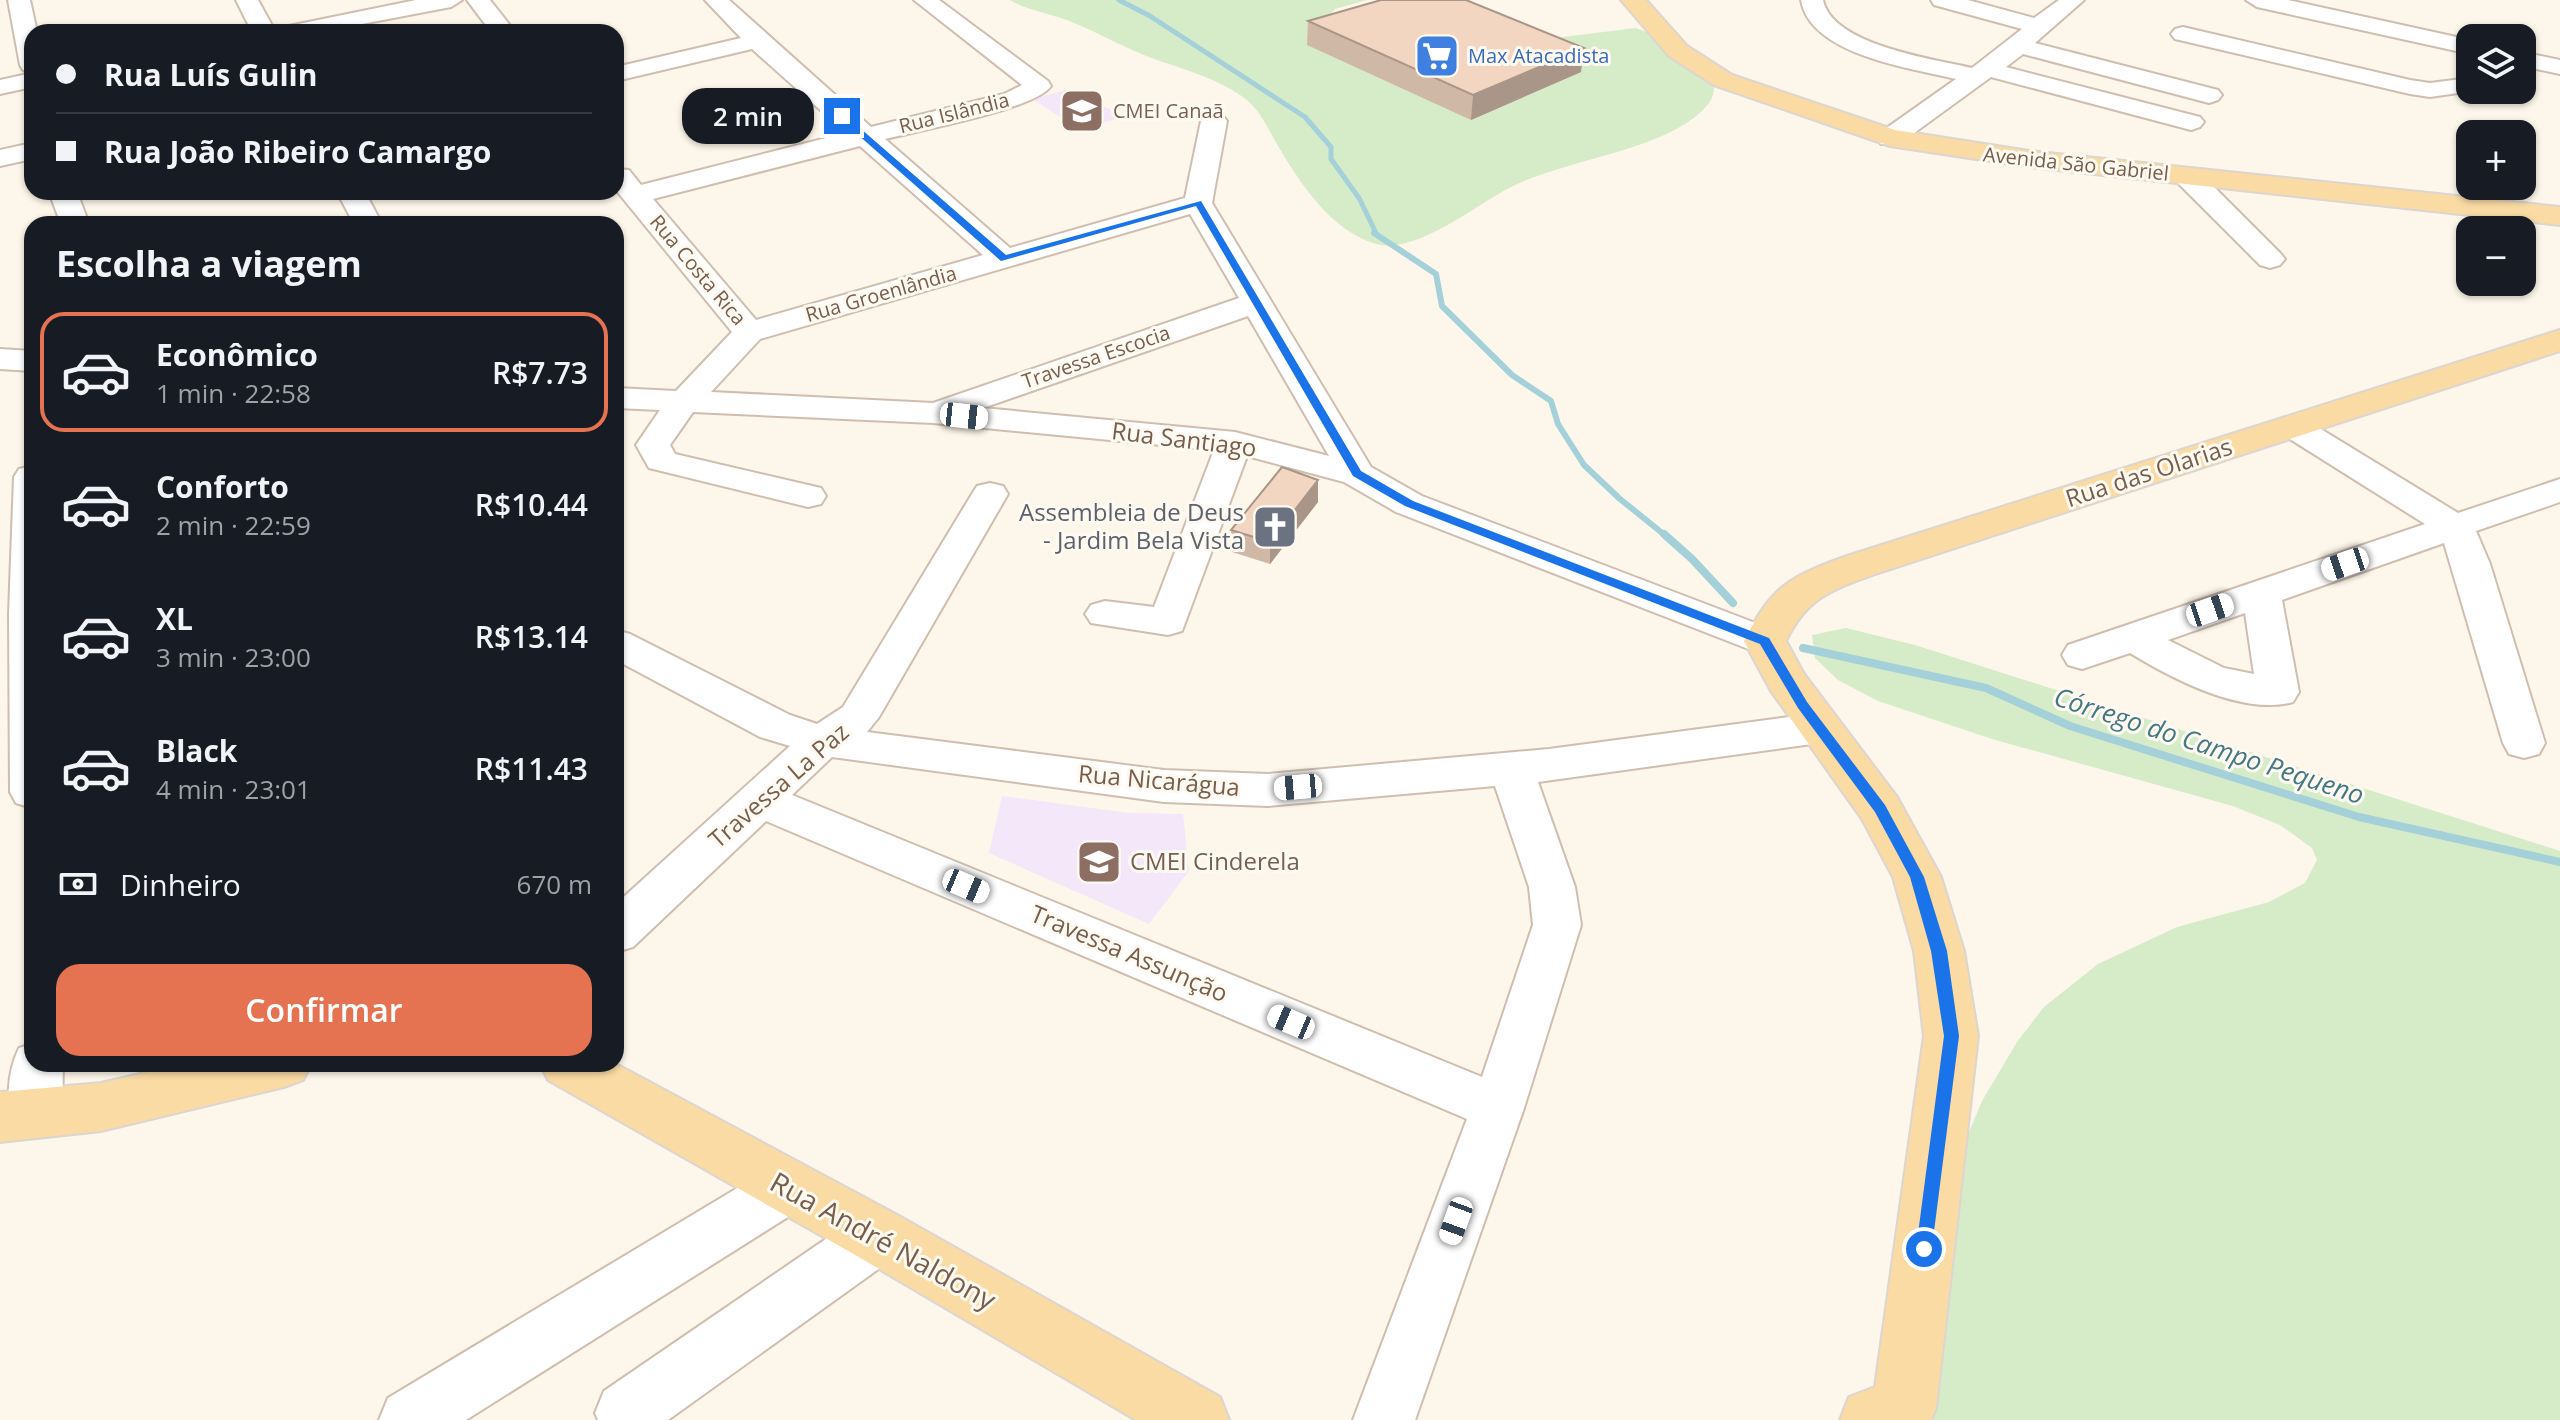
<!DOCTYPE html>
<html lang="pt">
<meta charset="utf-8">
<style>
:root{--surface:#171b24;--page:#20242c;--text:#f1f3f6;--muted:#9ea1a6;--line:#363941;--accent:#e57351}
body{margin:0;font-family:"Open Sans",sans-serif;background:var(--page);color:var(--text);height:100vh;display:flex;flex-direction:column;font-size:30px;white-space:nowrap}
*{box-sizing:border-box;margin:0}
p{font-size:26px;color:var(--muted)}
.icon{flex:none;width:44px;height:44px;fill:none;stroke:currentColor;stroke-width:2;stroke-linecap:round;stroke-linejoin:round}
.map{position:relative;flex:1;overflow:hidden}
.panel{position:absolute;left:24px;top:216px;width:600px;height:856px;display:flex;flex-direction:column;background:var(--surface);border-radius:24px;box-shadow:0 2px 6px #0004}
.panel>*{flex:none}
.hud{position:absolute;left:24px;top:24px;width:600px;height:176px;border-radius:24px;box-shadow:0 2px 6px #0004;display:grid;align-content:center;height:176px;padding:0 32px;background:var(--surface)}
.controls{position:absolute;left:2456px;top:24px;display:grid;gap:16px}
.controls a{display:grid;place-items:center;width:80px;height:80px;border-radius:16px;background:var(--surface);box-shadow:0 2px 6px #0004;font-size:40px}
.end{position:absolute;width:36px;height:36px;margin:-18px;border:10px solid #1a73e8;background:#fff;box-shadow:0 0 0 4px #fff}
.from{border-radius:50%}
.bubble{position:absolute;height:56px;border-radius:24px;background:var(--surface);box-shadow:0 2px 6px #0004;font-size:26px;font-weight:600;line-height:56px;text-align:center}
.car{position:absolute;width:24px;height:48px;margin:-24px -12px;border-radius:10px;box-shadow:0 0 6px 2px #0007;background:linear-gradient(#fff 24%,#345 0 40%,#fff 0 76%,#345 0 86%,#fff 0)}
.hud b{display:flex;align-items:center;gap:28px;height:76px;font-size:30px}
.hud b+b{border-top:2px solid var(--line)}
.hud i{width:20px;height:20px;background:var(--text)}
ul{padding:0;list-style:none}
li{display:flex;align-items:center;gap:24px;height:120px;margin:0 16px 12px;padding:0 16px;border:4px solid transparent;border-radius:24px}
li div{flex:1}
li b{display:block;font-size:30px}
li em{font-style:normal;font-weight:600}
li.on{border-color:var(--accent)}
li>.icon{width:72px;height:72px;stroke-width:1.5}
h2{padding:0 32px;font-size:36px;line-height:96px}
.pay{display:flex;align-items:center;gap:20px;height:88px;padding:0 32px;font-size:30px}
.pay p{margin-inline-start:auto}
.primary-button{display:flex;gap:16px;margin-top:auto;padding:16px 32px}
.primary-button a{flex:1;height:92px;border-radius:24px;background:var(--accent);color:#fff;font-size:32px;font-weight:600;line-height:92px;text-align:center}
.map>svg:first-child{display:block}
.education{fill:#f3e7f9}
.green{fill:#d6ebc8}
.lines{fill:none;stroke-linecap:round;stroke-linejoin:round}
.stream-far2{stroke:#a4d0d9;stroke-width:5}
.stream-far1{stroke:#a4d0d9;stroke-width:6}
.stream{stroke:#a4d0d9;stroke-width:8}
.minor-casing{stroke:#cfbeaf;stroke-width:4}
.major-casing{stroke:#dcd5d1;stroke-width:4}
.minor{fill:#fff;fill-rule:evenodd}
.major{fill:#fadba4;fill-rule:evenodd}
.wall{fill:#d0b8a7}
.shaded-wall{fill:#a99688}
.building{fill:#f2d6c2;stroke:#a99688;stroke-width:2}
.route{fill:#1a73e8}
.labels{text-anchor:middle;stroke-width:6;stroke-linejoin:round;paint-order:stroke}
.far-shop-label{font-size:20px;fill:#366cbe;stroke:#fffaf1;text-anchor:start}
.far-education-label{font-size:20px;fill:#785e54;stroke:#fffaf1;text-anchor:start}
.far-street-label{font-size:20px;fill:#785d4d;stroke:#fffaf1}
.street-label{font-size:24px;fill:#785d4d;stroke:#fffaf1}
.worship-label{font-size:24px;fill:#5b616d;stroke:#fffaf1;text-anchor:end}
.education-label{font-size:24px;fill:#785e54;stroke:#fffaf1;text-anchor:start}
.water-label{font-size:26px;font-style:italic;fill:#437884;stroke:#fffaf1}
.near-street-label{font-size:28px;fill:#785d4d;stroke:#fffaf1}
</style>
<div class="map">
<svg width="2560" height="1420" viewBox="0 0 2560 1420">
<rect width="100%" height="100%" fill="#fdf6ea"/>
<!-- education -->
<g class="education">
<polygon points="1066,90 1075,91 1124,117 1079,129 1032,99"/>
<polygon points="1002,796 1129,813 1183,814 1189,871 1149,924 989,853"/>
</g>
<!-- green -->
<g class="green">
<path d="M1010 0H1367L1335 9 1329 16 1530 41 1636 28 1654 35 1713 77C1717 95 1710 105 1695 117 1648 153 1564 160 1509 188 1474 206 1413 257 1373 243 1330 229 1300 183 1278 146 1268 129 1260 109 1243 97 1214 76 1177 68 1144 55 1117 44 1093 30 1067 20 1048 13 1027 10 1010 0Z"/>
<polygon points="1846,628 1915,645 2560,851 2560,1420 1913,1420 1963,1146 1982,1101 2017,1042 2044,1007 2098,964 2177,927 2269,902 2305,883 2317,860 2312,848 2280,825 2233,806 1992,739 1878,701 1838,680 1815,658 1812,635"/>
</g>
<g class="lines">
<!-- stream-far2 -->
<polyline class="stream-far2" points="1119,0 1150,16 1305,117 1331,147 1331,159 1359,198 1377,235"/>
<!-- stream-far1 -->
<polyline class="stream-far1" points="1374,233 1436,274 1442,306 1512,375 1551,401 1558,424 1584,465 1620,499 1666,536"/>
<!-- stream -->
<g class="stream">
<polyline points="1664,534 1692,559 1733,603"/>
<polyline points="1803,648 1986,688 2070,726 2359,817 2560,862"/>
</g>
<!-- minor casing -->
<g class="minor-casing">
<g id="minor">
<polygon points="8,0 30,0 37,32 32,32 32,72 23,70 20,65"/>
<polygon points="236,0 258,0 274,29 416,0 462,0 451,7 320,32 252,32"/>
<polygon points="467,0 490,0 515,32 491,32"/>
<path d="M705 0H729L871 127 1004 94 1022 85 914 0H939L1048 81 1051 86C1036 109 917 131 885 139L1010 248 1185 198 1201 121 1205 116H1223L1227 121 1212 203 1371 467 1422 496 1779 632 1785 641 1779 650 1765 654 1751 650 1396 512 1344 482 1247 456 1182 631 1168 635 1091 623 1085 614 1091 605 1105 601 1154 607 1214 450 933 423 693 412 670 445 675 454 821 488 826 496 821 504 808 507 649 468 636 445 660 410 616 408V388L676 391 732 332 616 190V169L629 170 641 185 846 133 752 49 616 81V67L741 38ZM860 146 983 255 756 320 653 199ZM1190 214 1239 298 933 403 711 392 760 339ZM1248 316 1329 456 1235 432 983 408Z"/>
<path d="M1801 0H1823C1832 45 1933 59 1972 68L2022 29 1934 5 1931 0H1968L2034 18 2059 0H2084L2035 43 2218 90 2222 95 2218 100 2209 103 2023 54 2006 67 2200 117 2204 122 2200 127 2191 130 1991 77 1899 144H1881L1877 138 1881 132 1956 79C1911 68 1810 55 1801 0Z"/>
<polygon points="2246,0 2288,0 2470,40 2470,54 2257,7"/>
<polygon points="2183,27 2410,80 2430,83 2470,78 2470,90 2479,90 2430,97 2410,94 2175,39 2171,34 2175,29"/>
<polygon points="2522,52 2560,60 2560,74 2522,66"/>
<polygon points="32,73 32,87 0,94 0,80"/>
<polygon points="32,143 32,159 0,166 0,150"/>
<polygon points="2187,168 2197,170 2280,253 2285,259 2280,265 2270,268 2260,265 2177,182 2173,176 2177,170"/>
<polygon points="49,192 77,192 89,224 61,224"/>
<polygon points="337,192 365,192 382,224 354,224"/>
<polygon points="0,349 32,351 32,371 0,369"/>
<path d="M2294 417 2306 420 2458 513 2560 479V502L2476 531 2490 564 2545 743 2539 754 2524 758 2509 754 2503 743 2444 543 2282 600 2299 692 2293 702C2243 716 2171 678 2130 653L2082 669 2068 665 2062 655 2068 645 2425 524 2282 434 2277 427 2282 420ZM2245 613 2254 674 2224 668 2168 640Z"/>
<polygon points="32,466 32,808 16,803 10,792 9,614 14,477 19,469"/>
<path d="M990 483 1003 486 1008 494 879 717 867 732 1164 770 1268 774 1549 749 1819 713 1834 717 1840 728 1834 739 1819 743 1538 782 1575 887 1581 925 1524 1108 1415 1420H1353L1467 1119 766 821 633 947 616 952V904L790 746 760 737 616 660V630L630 634 790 715 817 724 843 707 972 494 977 486ZM832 757 1164 802 1268 806 1495 786 1529 887 1533 925 1482 1077 792 795Z"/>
<path d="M32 1044V1064H63L62 1113 54 1129 35 1136 16 1129C5 1105 7 1073 19 1048Z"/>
<polygon points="788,1162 807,1169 816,1187 807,1205 466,1420 379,1420 388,1398 769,1169"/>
<polygon points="878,1210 898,1217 906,1236 898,1255 668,1420 598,1420 595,1413 604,1391 858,1217"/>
</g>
</g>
<!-- major casing -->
<g class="major-casing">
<g id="major">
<polygon points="1621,0 1646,0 1687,46 1732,75 1895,130 2029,151 2560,207 2560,225 2029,167 1890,146 1714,85 1669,56"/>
<path d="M2560 330V351L1875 574C1832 590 1807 597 1786 641L1804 674 1897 797 1941 877 1964 951 1978 1036 1936 1408 1931 1420H1840L1849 1397 1875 1387 1924 1036 1914 951 1893 877 1862 819 1771 691 1744 641C1773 585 1789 577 1847 556Z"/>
<polygon points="183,1064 311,1064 303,1080 284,1087 101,1131 0,1142 0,1092 101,1083"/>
<polygon points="540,1064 616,1064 899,1216 1220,1397 1229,1420 1136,1420 857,1256 548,1080"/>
</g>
</g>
<!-- minor -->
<use href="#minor" class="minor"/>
<!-- major -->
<use href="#major" class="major"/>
</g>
<!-- wall -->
<g class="wall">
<polygon points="1308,21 1581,72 1471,120 1307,45"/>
<polygon points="1318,480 1318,502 1270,564 1232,552 1231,530"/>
</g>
<!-- shaded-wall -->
<g class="shaded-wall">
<polygon points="1584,48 1581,72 1471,120 1473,95"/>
<polygon points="1318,480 1318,502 1270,564 1270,542"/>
</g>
<!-- building -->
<g class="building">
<polygon points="1381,0 1466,0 1584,48 1473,95 1308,21"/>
<polygon points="1282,467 1318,480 1270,542 1231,530"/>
</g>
<!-- route -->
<polygon class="route" points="839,115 845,115 1006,255 1201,201 1361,471 1413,501 1769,638 1807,702 1885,805 1924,877 1947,951 1959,1036 1931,1255 1924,1258 1918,1255 1916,1249 1944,1036 1931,951 1910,877 1875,812 1798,708 1760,644 1405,506 1353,476 1196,206 1001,261 839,118"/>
<!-- icons -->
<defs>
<g id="supermarket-square" transform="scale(2.3)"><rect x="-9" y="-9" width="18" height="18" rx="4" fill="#3f7fe0" stroke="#fffaf1"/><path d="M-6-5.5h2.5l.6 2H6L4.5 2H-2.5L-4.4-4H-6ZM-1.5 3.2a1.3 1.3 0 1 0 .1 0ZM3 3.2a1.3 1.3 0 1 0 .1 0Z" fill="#fff"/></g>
<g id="school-square" transform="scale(2.3)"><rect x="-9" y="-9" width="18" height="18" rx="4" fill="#8d6e63" stroke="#fffaf1"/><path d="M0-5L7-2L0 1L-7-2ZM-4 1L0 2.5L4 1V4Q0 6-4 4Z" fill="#fff"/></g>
<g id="church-square" transform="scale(2.3)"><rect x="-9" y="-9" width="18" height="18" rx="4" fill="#6b7280" stroke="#fffaf1"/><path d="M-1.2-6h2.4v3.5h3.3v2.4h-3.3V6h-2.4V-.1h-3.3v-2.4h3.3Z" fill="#fff"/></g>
</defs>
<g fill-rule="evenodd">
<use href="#supermarket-square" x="1437" y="56"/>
<use href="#school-square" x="1082" y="111"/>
<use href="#church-square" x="1275" y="527"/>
<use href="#school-square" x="1099" y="862"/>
</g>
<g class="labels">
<!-- far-shop labels -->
<g class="far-shop-label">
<text x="1468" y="63">Max Atacadista</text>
</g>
<!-- far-education labels -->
<g class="far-education-label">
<text x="1113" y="118">CMEI Canaã</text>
</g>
<!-- far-street labels -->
<g class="far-street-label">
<text transform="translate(954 113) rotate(-14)" y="7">Rua Islândia</text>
<text transform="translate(2076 164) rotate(6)" y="7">Avenida São Gabriel</text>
<text transform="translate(698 270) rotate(50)" y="7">Rua Costa Rica</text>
<text transform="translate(881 294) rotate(-16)" y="7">Rua Groenlândia</text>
<text transform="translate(1096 357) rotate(-19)" y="7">Travessa Escocia</text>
</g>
<!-- street labels -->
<g class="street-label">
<text transform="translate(1184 440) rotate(7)" y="8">Rua Santiago</text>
<text transform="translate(2149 473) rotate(-18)" y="8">Rua das Olarias</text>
<text transform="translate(1159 781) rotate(5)" y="8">Rua Nicarágua</text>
<text transform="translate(779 786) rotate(-41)" y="8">Travessa La Paz</text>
<text transform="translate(1129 954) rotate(23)" y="8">Travessa Assunção</text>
</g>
<!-- worship labels -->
<g class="worship-label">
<text x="1244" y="521">Assembleia de Deus<tspan x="1244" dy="28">- Jardim Bela Vista</tspan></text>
</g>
<!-- education labels -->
<g class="education-label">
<text x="1130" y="870">CMEI Cinderela</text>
</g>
<!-- water labels -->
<g class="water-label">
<text transform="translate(2209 746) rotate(18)" y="9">Córrego do Campo Pequeno</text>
</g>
<!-- near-street labels -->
<g class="near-street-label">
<text transform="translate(883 1241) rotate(29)" y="10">Rua André Naldony</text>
</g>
</g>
</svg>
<div class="controls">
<a><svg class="icon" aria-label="layers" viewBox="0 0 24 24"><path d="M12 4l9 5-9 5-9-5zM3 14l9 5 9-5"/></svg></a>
<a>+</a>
<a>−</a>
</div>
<i class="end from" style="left:1924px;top:1249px"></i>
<i class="end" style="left:842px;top:116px"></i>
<div class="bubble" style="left:682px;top:88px;width:132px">2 min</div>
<i class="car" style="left:964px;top:416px;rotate:96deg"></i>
<i class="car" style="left:2345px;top:564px;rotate:251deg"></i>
<i class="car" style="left:2210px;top:610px;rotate:71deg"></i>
<i class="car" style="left:1298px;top:787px;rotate:265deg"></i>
<i class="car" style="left:966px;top:886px;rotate:113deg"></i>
<i class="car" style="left:1291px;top:1022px;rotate:293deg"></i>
<i class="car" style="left:1456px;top:1221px;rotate:200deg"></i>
<div class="hud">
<b><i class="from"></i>Rua Luís Gulin</b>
<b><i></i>Rua João Ribeiro Camargo</b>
</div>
<section class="panel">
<h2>Escolha a viagem</h2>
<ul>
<li class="on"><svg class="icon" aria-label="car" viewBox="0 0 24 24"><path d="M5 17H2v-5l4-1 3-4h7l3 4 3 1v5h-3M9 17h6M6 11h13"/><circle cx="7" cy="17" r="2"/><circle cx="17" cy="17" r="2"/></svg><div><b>Econômico</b><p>1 min · 22:58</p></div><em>R$7.73</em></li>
<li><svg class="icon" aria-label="car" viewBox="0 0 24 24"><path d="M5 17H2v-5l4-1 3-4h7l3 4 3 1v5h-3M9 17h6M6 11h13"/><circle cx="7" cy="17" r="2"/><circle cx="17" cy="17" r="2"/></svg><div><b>Conforto</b><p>2 min · 22:59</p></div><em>R$10.44</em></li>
<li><svg class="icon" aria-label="car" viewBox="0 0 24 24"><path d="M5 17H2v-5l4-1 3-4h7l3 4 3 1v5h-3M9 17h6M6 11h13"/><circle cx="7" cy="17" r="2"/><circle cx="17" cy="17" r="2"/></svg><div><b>XL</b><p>3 min · 23:00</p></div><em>R$13.14</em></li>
<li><svg class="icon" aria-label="car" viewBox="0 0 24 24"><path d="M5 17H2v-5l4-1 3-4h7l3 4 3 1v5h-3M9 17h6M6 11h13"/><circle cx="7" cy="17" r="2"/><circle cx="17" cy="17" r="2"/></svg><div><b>Black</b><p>4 min · 23:01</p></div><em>R$11.43</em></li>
</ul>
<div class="pay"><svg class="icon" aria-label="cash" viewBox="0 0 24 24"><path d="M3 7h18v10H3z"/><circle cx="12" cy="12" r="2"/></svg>Dinheiro<p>670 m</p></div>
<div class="primary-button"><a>Confirmar</a></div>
</section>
</div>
